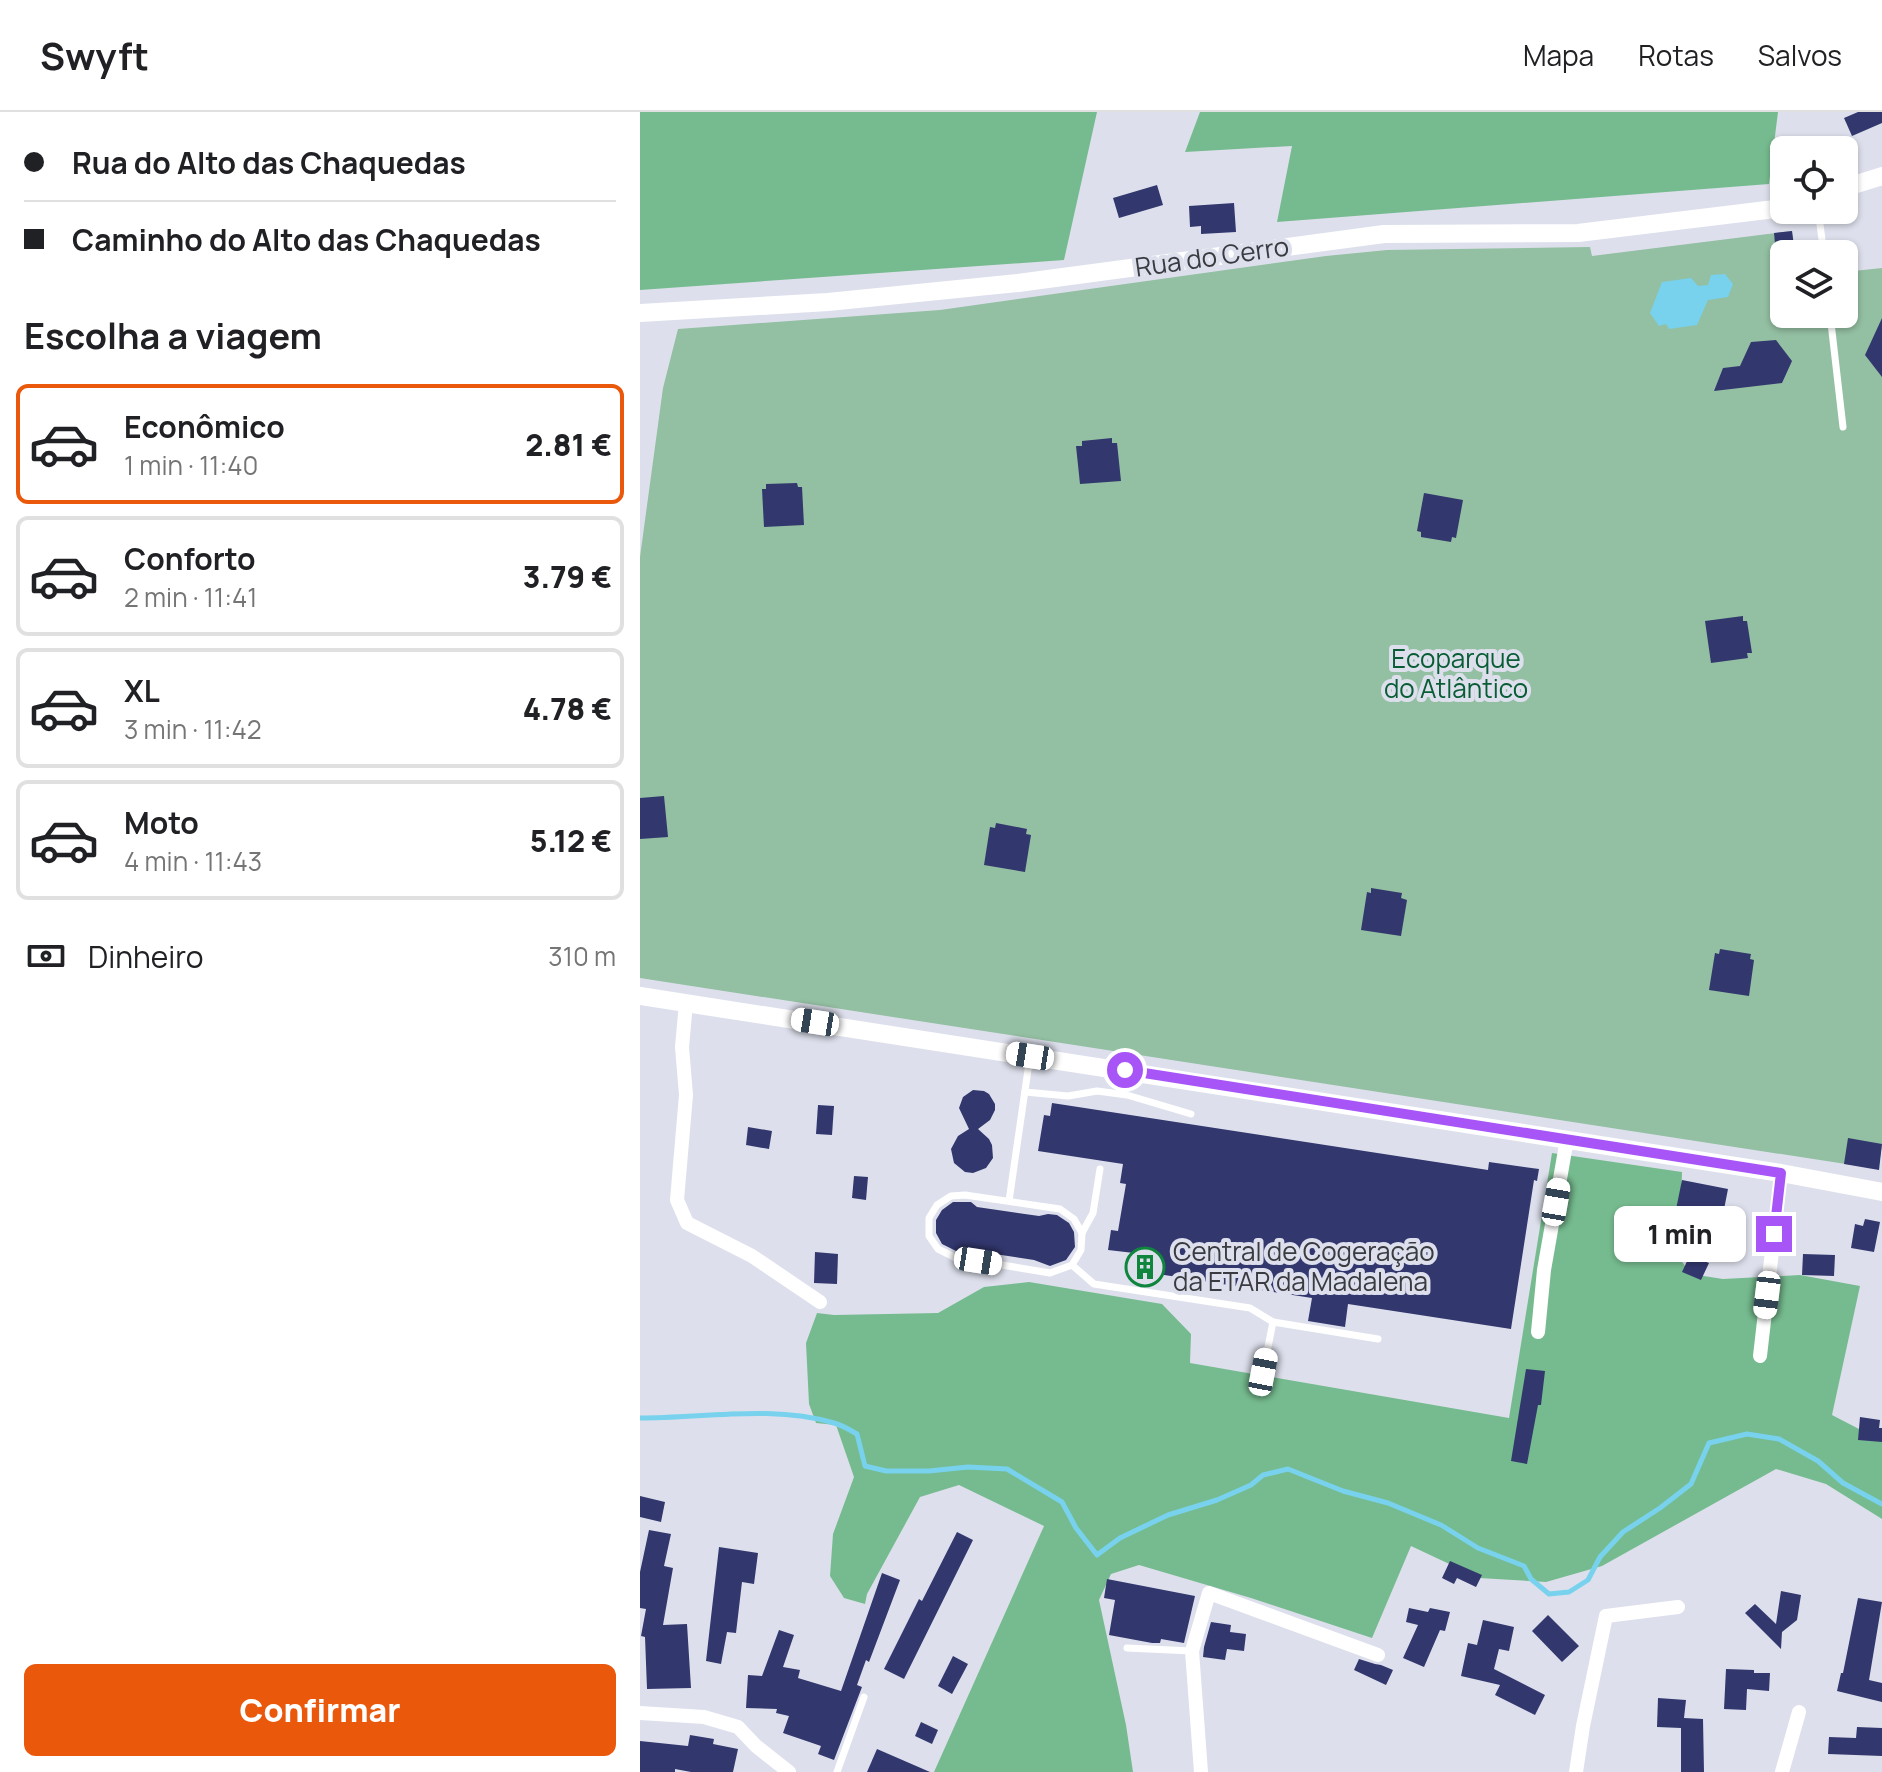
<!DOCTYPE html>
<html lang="pt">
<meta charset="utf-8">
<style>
:root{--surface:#fff;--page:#f6f6f6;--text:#202124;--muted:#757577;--line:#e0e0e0;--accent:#ea580c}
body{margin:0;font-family:Manrope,sans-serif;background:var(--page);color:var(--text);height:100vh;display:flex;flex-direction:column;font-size:30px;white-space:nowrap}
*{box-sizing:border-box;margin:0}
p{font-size:26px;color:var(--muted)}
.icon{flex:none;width:44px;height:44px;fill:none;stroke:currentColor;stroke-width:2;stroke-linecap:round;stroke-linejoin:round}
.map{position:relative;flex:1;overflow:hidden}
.sheet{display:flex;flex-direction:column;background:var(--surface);width:640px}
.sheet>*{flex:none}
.hud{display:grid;align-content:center;height:176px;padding:0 24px;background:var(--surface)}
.fabs{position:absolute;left:1130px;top:24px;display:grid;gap:16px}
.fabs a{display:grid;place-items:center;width:88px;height:88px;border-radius:12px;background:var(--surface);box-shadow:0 2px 6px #0004;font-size:40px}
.end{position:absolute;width:36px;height:36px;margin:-18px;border:10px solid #a855f7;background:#fff;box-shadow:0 0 0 4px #fff}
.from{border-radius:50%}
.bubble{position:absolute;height:56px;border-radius:12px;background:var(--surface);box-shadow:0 2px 6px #0004;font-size:26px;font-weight:800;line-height:56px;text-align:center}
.car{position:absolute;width:24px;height:48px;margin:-24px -12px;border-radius:10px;box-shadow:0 0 6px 2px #0007;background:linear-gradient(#fff 24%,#345 0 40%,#fff 0 76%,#345 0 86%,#fff 0)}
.hud b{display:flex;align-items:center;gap:28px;height:76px;font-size:30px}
.hud b+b{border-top:2px solid var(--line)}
.hud i{width:20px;height:20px;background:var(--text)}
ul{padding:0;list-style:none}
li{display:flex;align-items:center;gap:24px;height:120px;margin:0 16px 12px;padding:0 8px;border:4px solid var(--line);border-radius:12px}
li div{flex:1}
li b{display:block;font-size:30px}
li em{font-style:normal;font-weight:800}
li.on{border-color:var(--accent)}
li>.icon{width:72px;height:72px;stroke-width:1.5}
h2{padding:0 24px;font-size:36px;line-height:96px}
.pay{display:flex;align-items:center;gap:20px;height:88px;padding:0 24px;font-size:30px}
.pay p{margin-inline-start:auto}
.primary-button{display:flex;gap:16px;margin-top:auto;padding:16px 24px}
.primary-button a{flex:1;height:92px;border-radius:12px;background:var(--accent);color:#fff;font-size:32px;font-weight:800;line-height:92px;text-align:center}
header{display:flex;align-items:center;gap:48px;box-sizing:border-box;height:112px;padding:0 40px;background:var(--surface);border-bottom:2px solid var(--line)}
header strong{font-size:38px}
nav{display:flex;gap:44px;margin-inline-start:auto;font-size:28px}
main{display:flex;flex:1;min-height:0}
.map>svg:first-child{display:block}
.green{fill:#93bfa2}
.forest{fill:#76bb8f}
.water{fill:#78d2ed}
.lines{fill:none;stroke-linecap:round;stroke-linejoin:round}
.stream{stroke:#78d2ed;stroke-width:5}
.building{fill:#32376e}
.service{stroke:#fff;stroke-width:7}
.minor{stroke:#fff;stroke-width:14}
.tertiary{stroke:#fff;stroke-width:18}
.route{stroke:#a855f7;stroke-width:10}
.labels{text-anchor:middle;stroke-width:8;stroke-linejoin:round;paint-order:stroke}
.street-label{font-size:26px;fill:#3a3b40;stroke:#dde0ec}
.park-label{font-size:26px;fill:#085d35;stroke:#dde0ec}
.poi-label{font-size:26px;fill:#3a3b40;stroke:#dde0ec;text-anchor:start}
</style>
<header>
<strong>Swyft</strong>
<nav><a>Mapa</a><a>Rotas</a><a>Salvos</a></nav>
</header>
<main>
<section class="sheet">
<div class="hud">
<b><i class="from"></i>Rua do Alto das Chaquedas</b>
<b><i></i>Caminho do Alto das Chaquedas</b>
</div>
<h2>Escolha a viagem</h2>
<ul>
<li class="on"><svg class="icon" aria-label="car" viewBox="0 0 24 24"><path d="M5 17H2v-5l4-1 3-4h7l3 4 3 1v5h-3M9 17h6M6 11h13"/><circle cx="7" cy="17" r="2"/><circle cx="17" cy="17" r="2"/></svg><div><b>Econômico</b><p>1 min · 11:40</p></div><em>2.81 €</em></li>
<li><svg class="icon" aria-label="car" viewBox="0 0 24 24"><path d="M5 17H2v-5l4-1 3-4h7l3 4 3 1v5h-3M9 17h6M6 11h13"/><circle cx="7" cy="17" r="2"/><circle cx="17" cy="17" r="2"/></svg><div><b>Conforto</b><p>2 min · 11:41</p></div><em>3.79 €</em></li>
<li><svg class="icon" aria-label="car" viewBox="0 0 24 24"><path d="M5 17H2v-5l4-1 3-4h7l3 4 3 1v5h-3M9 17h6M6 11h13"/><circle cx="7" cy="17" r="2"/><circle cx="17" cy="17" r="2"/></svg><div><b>XL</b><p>3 min · 11:42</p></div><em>4.78 €</em></li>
<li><svg class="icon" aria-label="car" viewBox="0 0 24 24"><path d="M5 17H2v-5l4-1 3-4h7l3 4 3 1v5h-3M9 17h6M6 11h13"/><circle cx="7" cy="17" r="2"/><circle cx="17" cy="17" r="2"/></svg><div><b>Moto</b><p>4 min · 11:43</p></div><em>5.12 €</em></li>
</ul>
<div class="pay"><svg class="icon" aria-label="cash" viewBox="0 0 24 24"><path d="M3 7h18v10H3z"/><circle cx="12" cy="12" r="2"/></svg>Dinheiro<p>310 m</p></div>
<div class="primary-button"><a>Confirmar</a></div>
</section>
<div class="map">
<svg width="1242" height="1660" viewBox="0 0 1242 1660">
<rect width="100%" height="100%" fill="#dde0ec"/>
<!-- green -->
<polygon class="green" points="1152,119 1155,142 1144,142 1144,202 1204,202 1204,160 1242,156 1242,1033 1238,1057 0,866 0,445 23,276 38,217 300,198 686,144 747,138 950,135 952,144"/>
<!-- forest -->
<g class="forest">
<polygon points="0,0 457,0 424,148 0,178"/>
<polygon points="560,0 1138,0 1129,72 637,110 652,34 545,40"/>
<polygon points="912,1041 1042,1060 1040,1118 1042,1150 1051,1162 1083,1167 1160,1163 1220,1174 1192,1303 1219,1317 1242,1326 1242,1407 1186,1372 1136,1357 962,1454 906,1470 839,1466 771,1434 732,1526 611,1486 499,1453 471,1462 459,1488 486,1613 493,1660 294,1660 404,1414 319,1373 280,1385 227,1482 225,1492 204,1486 190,1464 193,1422 214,1365 196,1313 176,1311 169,1292 166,1231 177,1201 194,1203 298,1201 344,1175 389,1170 522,1192 551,1222 550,1251 869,1306"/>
</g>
<!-- water -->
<polygon class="water" points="1085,162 1093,172 1088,185 1068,188 1057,213 1029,217 1026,212 1019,214 1010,201 1022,170 1051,166 1058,174 1068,173 1071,163"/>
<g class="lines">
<!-- stream -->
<path class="stream" d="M0 1306C64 1306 132 1293 194 1311 202 1313 210 1318 217 1322L225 1354 246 1359H289L328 1355 367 1357 422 1390 436 1416 457 1443 480 1426 528 1403 577 1388 611 1373 623 1363 648 1357 703 1379 748 1391 801 1413 838 1436 884 1454 891 1467 909 1482 929 1480 948 1468 960 1445 983 1420 1020 1396 1051 1372 1069 1331 1107 1322 1139 1327 1178 1349 1203 1371 1242 1392"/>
</g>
<!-- building -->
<g class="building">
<polygon points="1218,0 1242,0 1242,11 1212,24 1204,6"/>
<polygon points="517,73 523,93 479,106 473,86"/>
<polygon points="594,91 596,120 561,122 561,114 550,115 549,94"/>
<polygon points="1152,119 1155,142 1136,142 1134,121"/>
<polygon points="1242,206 1242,265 1225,243"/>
<polygon points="1136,228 1152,249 1142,271 1074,279 1083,256 1100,254 1111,230"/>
<polygon points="472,326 472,331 477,331 481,369 440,372 436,334 442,334 442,329"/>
<polygon points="157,371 158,375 162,375 164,413 124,415 122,377 126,377 126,372"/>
<polygon points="784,381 823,388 816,426 812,425 811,430 781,425 781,420 777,419"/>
<polygon points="1103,504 1103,509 1107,509 1112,541 1107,541 1108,546 1071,551 1065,509"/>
<polygon points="24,684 28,725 0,727 0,686"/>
<polygon points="356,711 387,717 386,722 391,723 385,760 344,753 350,715 355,716"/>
<polygon points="731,776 762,781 761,786 767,788 761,824 721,818 727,780 731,781"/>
<polygon points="1080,837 1111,842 1110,847 1114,848 1109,884 1069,878 1075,841 1079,842"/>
<polygon points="333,978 344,979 349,982 355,992 355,998 350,1008 338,1017 349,1027 352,1033 353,1046 346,1056 333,1061 325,1060 314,1051 311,1037 318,1024 329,1017 319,996 323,985"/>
<polygon points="412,991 848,1058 849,1050 899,1057 897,1069 894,1068 871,1217 708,1192 705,1215 668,1209 672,1186 518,1162 518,1165 491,1160 494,1141 468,1138 471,1118 478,1119 486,1072 480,1071 483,1052 398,1039 404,1003 410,1004"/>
<polygon points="178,993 194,994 192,1023 176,1022"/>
<polygon points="108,1015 132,1019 129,1037 106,1033"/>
<polygon points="1208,1026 1242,1032 1239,1058 1204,1052"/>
<polygon points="214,1064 228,1065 226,1088 212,1086"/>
<polygon points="1042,1068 1088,1077 1079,1123 1070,1121 1064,1149 1069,1151 1061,1168 1042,1160 1056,1130 1040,1127 1043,1114 1033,1112"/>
<polygon points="313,1090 331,1090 337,1095 399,1104 408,1102 417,1103 429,1111 434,1120 435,1135 426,1148 410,1154 394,1148 328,1138 316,1139 302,1132 296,1121 296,1108 302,1098"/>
<polygon points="1225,1107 1240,1110 1234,1140 1211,1136 1215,1112 1223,1114"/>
<polygon points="175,1140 198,1142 197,1172 174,1171"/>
<polygon points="1163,1142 1195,1143 1194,1164 1162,1163"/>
<polygon points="886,1257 905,1259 901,1293 898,1293 887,1352 871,1349"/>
<polygon points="1220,1305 1240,1308 1239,1316 1242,1316 1242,1330 1218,1328"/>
<polygon points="0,1384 25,1390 21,1410 0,1405"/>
<polygon points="9,1418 31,1422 24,1454 33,1456 23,1513 47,1512 51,1576 7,1577 5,1525 1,1524 6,1497 0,1496 0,1460"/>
<polygon points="317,1420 333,1428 264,1567 244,1557 279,1487 282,1489"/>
<polygon points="79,1435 118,1441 114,1472 102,1470 96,1521 87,1520 81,1552 66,1549"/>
<polygon points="810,1449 842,1463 836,1475 817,1466 814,1472 802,1466"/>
<polygon points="242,1461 260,1468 229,1550 226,1548 217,1573 222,1575 194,1648 178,1642 181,1634 143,1621 149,1604 136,1601 137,1597 106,1596 108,1563 122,1564 139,1518 154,1523 143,1555 160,1558 158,1566 201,1579"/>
<polygon points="467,1467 555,1484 544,1531 521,1527 520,1531 512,1531 469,1523 475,1488 464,1486"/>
<polygon points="1141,1479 1161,1483 1157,1508 1142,1520 1141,1537 1105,1501 1115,1492 1136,1512"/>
<polygon points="1218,1486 1242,1490 1229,1568 1242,1571 1242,1590 1197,1579 1201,1561 1203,1561"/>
<polygon points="769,1496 788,1500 790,1496 810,1500 805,1519 800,1518 784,1555 763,1546 778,1513 766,1510"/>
<polygon points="908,1503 939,1534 922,1550 892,1519"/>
<polygon points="843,1508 874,1515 869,1539 859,1537 854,1557 905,1583 895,1603 855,1583 860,1573 821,1564 828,1531 837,1533"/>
<polygon points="571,1510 591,1513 590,1520 606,1522 604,1539 587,1537 585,1548 563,1545 564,1535"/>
<polygon points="313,1544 328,1552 312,1582 298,1574"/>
<polygon points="719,1547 735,1552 741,1553 753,1558 746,1573 714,1558"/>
<polygon points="1086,1557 1114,1558 1114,1561 1130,1561 1129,1579 1107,1577 1106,1598 1084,1597"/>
<polygon points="1018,1586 1046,1588 1044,1606 1063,1607 1064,1660 1041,1660 1041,1616 1017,1615"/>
<polygon points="281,1610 298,1618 292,1632 275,1624"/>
<polygon points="1217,1615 1242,1616 1242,1644 1188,1642 1189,1625 1216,1626"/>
<polygon points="50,1623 74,1627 73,1632 98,1637 93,1660 51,1660 35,1657 35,1660 0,1660 0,1629 48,1634"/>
<polygon points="237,1637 290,1660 227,1660"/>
</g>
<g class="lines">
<!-- service -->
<g class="service">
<polyline points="1178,98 1184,142"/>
<polyline points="1190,202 1203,315"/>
<polyline points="385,980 428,984 457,979 487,983 551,1002"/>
<polygon points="325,1083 420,1097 434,1107 442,1121 441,1138 432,1153 410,1161 314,1145 298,1137 289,1124 289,1106 297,1093 311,1084"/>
<polyline points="369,1089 390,944"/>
<polyline points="442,1121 453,1101 460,1057"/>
<polyline points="432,1153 454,1172 610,1196 633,1210 738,1227"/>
<polyline points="623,1260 633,1210"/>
<polyline points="487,1536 552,1539"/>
<polyline points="197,1660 224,1585"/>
</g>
<!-- minor -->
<g class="minor">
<polyline points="46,891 42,935 46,983 37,1088 47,1111 112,1144 180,1190"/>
<polyline points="898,1220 904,1158 927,1027"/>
<polyline points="1120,1244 1141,1061"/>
<polyline points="0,1601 64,1605 98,1615 116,1634 149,1660"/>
<polyline points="561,1660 552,1539 569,1481 738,1543"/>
<polyline points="936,1660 943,1614 966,1504 1038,1495"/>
<polyline points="1142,1660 1159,1600"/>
</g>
<!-- tertiary -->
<g class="tertiary">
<polyline points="1204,76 1242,64"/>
<polyline points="0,201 188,190 378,171 744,122 938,121 1135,97 1144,94"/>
<polyline points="0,884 1141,1061 1242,1080"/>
</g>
</g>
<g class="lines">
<!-- route -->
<polyline class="route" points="485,958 1141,1061 1134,1122"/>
</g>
<!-- icons -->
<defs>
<g id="building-ring" transform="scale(2)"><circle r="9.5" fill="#dde0ec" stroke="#0f853e" stroke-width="1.5"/><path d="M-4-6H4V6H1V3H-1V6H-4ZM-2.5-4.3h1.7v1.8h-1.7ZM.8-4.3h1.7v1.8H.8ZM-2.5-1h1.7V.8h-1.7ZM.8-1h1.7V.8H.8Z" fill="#0f853e"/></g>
</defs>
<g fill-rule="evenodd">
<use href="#building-ring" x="505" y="1155"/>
</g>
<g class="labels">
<!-- street labels -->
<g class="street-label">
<text transform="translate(572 145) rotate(-8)" y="9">Rua do Cerro</text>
</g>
<!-- park labels -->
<g class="park-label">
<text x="816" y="556">Ecoparque<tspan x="816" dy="30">do Atlântico</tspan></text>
</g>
<!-- poi labels -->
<g class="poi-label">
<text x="533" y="1149">Central de Cogeração<tspan x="533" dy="30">da ETAR da Madalena</tspan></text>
</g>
</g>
</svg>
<div class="fabs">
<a><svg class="icon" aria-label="locate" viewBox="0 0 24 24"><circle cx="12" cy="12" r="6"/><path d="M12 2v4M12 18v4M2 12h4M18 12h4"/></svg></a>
<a><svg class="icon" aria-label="layers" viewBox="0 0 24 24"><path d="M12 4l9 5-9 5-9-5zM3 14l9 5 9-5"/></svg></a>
</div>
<i class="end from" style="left:485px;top:958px"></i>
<i class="end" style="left:1134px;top:1122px"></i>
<div class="bubble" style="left:974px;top:1094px;width:132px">1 min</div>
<i class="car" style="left:175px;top:910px;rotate:279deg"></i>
<i class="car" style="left:390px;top:944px;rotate:279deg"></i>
<i class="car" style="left:916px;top:1090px;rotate:10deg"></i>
<i class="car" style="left:338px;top:1149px;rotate:99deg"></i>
<i class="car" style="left:1127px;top:1183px;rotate:187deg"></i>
<i class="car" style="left:623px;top:1260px;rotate:11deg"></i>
</div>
</main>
